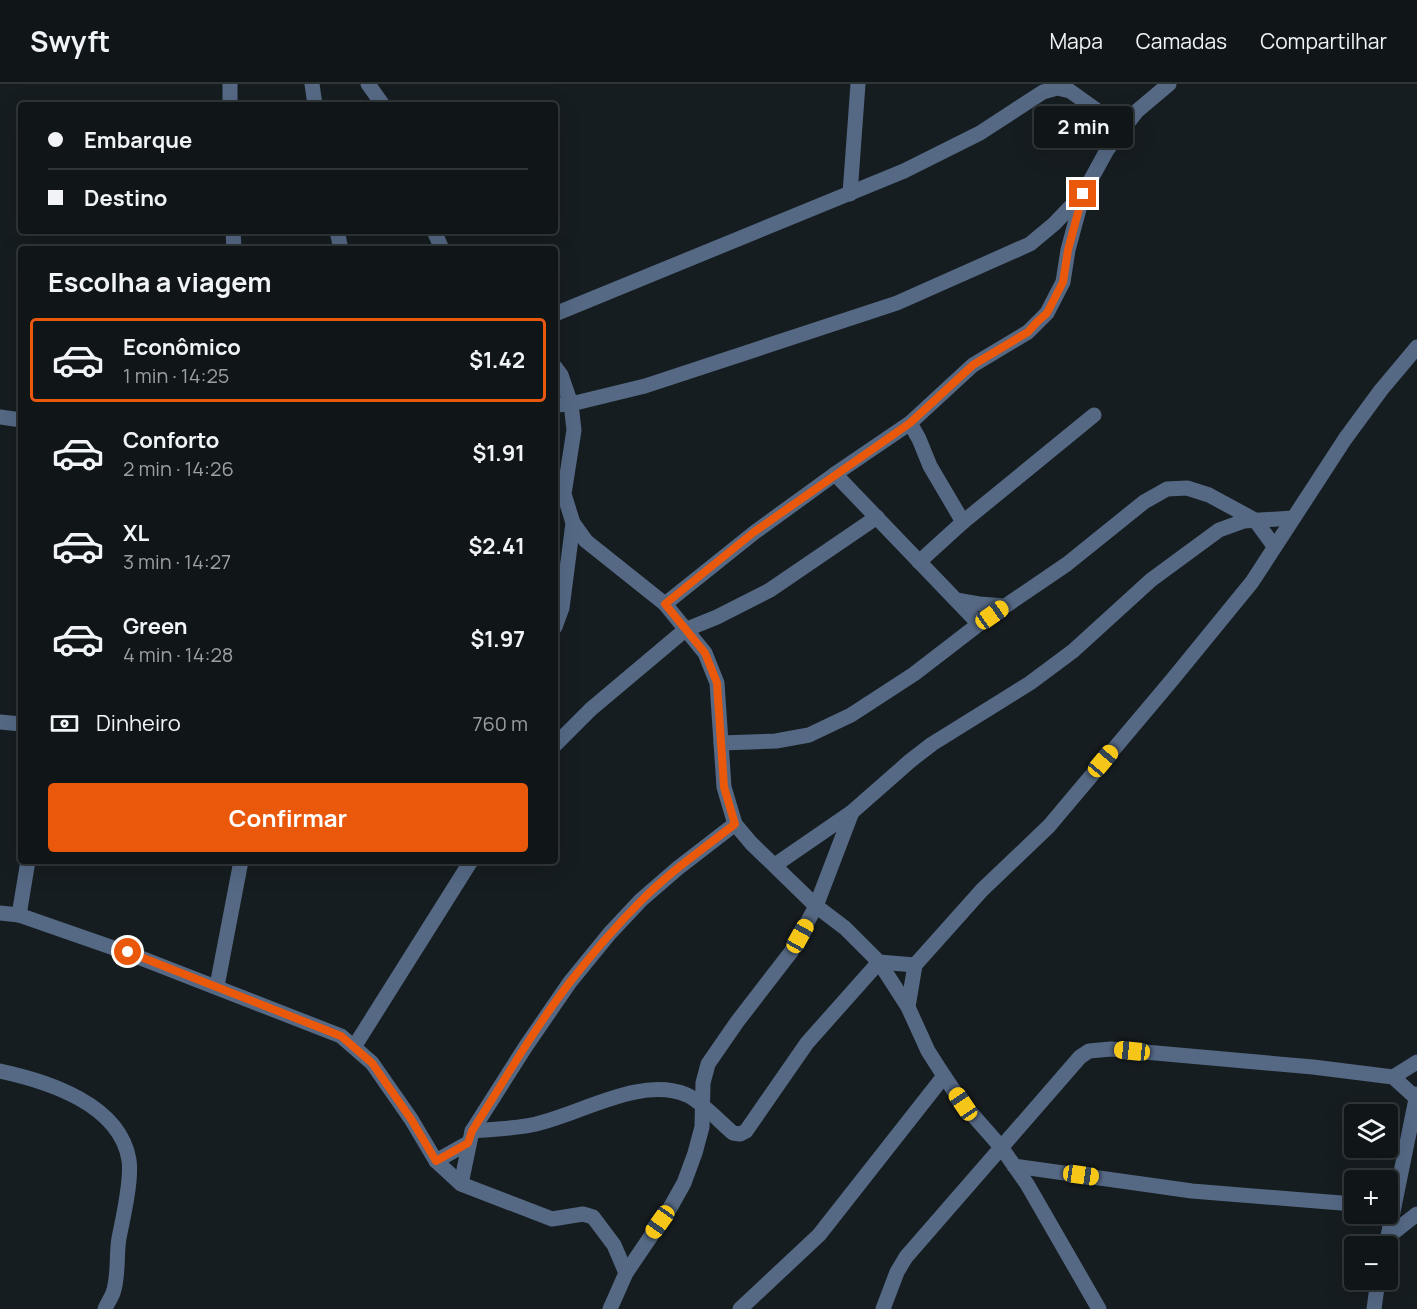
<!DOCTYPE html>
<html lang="pt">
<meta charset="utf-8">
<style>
:root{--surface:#101618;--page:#1e2325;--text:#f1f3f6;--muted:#9c9fa2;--line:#303537;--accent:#ea580c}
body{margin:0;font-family:Manrope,sans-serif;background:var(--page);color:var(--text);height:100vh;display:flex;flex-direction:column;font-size:22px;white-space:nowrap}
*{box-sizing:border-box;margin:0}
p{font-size:20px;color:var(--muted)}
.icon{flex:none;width:33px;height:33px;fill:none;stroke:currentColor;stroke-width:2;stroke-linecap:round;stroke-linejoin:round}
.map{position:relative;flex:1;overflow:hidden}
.drawer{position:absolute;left:18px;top:162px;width:540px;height:618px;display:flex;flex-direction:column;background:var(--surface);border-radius:6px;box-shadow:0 6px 24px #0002,0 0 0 2px var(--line)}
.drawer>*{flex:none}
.guide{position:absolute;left:18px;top:18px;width:540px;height:132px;border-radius:6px;box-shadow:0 6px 24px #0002,0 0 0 2px var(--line);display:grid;align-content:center;height:132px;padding:0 30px;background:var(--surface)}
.controls{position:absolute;left:1344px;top:1020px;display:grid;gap:12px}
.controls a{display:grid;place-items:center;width:54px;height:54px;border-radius:6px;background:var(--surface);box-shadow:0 6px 24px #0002,0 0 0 2px var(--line);font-size:30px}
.end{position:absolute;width:27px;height:27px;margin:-14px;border:8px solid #ea580c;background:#fff;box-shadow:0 0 0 3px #fff}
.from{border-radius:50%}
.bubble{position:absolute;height:42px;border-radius:6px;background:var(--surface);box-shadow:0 6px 24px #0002,0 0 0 2px var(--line);font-size:20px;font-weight:700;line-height:42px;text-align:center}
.car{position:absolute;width:18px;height:36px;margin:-18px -9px;border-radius:8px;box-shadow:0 0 4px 2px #0007;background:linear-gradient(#f5c518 24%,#345 0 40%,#f5c518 0 76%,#345 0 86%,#f5c518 0)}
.guide b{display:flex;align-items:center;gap:21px;height:57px;font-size:22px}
.guide b+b{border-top:2px solid var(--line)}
.guide i{width:15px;height:15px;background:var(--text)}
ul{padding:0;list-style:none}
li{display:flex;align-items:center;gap:18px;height:84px;margin:0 12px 9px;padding:0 18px;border:3px solid transparent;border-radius:6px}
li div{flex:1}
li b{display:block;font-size:22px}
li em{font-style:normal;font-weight:700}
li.on{border-color:var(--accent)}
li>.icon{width:54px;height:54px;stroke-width:1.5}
h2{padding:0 30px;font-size:27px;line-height:72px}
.pay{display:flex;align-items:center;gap:15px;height:66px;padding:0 30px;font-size:22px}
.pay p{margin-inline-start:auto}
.primary-button{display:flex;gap:12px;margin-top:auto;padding:12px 30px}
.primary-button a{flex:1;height:69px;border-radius:6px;background:var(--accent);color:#fff;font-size:24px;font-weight:700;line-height:69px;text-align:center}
header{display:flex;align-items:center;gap:36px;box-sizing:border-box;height:84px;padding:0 30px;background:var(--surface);border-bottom:2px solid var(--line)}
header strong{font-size:28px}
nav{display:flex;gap:33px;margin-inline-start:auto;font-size:21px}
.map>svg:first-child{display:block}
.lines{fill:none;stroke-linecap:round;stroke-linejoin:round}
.street{stroke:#556985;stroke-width:15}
.route{stroke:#ea580c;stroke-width:8}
</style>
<header>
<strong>Swyft</strong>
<nav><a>Mapa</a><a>Camadas</a><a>Compartilhar</a></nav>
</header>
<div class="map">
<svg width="1417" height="1225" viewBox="0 0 1417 1225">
<rect width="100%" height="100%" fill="#161d20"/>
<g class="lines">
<!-- street -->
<g class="street">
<polyline points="312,0 315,21"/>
<polyline points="368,0 383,21"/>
<polyline points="230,21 230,0"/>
<polyline points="850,110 858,0"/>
<polyline points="233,147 234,165"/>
<polyline points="337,147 341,165"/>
<polyline points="434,147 442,165"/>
<polyline points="555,230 904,87 980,49 1043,8 1057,4 1070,7 1123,45"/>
<polyline points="555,283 561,291 571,320 574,346 564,410 573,439 586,457 665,520 705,569 717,599 724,703 735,740 751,759 816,822 845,844 879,878 908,923 928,967 944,992 963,1020 1001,1063 1027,1100 1099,1225"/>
<polyline points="555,321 571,320 645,302 897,219 1030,160 1054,140 1081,112"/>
<polyline points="0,333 21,336"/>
<polyline points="910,339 919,355 930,382 963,438"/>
<polyline points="835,390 979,540"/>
<polyline points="919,478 963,438 1094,331"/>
<polyline points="956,516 979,520 1005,522"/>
<polyline points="665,520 755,448 835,390 910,339 973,281 1028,248 1047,229 1063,198 1068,166 1083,110 1107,66 1137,27 1169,0"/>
<polyline points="555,543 562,524 573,439"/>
<polyline points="0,638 21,640"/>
<polyline points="721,659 776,657 809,651 851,631 914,590 979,540 1067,480 1144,418 1167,405 1187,404 1209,411 1255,436 1274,462"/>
<polyline points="555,661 591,625 685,546 717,533 770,506 877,433"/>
<polyline points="775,781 852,728 910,677 932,660 1030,599 1073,567 1151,496 1219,446 1244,437 1293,434"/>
<polyline points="0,829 19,831 128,869 341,952 372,979 411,1035 436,1077 461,1100 552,1135 583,1130 593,1133 614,1161 626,1189"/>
<polyline points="19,831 28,777"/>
<polyline points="217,902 241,777"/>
<polyline points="908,923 915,881 982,806 1049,742 1172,596 1252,498 1345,355 1381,306 1417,263"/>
<polyline points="354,963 471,777"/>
<path d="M0 987C47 997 120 1020 129 1076 132 1096 123 1134 119 1154 116 1171 119 1192 113 1209 111 1214 107 1220 105 1225"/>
<polyline points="1393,993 1417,978"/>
<path d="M472 1047C491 1045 512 1045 531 1041 578 1032 639 991 687 1011 702 1018 720 1038 733 1049L740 1050 746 1047 807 959 879 878 915 881"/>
<polyline points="436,1077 468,1059"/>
<polyline points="1014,1082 1192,1107 1354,1120"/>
<polyline points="461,1100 472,1047 526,962 570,898 610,849 641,816 678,784 735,740"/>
<polyline points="1389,1152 1417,1130"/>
<polyline points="1386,1162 1417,1010"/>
<polyline points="610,1225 626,1189 670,1124 684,1099 695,1069 702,1043 703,999 708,980 737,938 791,868 816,822 852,728"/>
<polyline points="740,1225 819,1151 944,992"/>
<polyline points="883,1225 897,1188 906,1173 1080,973 1089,967 1111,965 1313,983 1393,993 1416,1014"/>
<polyline points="1374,1225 1378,1196"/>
</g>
</g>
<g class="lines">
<!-- route -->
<path class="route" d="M128 868 341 952 372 979 411 1035 436 1077 468 1059 472 1047C504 997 534 945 570 898 592 870 615 843 640 818 668 789 703 765 735 740L724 703 717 599 705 569 665 520 754 448 910 339 973 281 1028 248 1037 238 1047 229 1063 198 1068 166 1083 110"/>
</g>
</svg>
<div class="controls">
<a><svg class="icon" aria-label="layers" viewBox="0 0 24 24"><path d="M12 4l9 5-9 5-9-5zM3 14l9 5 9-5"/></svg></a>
<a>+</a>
<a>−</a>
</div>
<i class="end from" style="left:128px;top:868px"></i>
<i class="end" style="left:1083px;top:110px"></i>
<div class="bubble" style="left:1034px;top:22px;width:99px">2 min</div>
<i class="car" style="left:992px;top:531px;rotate:55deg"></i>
<i class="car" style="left:1103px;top:677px;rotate:40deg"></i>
<i class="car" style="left:800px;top:852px;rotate:29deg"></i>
<i class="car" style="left:1132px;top:967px;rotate:276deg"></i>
<i class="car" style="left:963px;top:1020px;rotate:326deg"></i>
<i class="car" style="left:1081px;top:1091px;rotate:98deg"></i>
<i class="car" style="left:660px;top:1138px;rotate:215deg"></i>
<div class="guide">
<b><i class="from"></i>Embarque</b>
<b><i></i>Destino</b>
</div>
<section class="drawer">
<h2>Escolha a viagem</h2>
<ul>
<li class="on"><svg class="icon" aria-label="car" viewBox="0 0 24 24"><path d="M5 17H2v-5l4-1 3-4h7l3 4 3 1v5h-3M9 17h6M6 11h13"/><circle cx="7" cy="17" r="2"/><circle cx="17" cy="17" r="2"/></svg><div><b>Econômico</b><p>1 min · 14:25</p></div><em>$1.42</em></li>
<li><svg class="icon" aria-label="car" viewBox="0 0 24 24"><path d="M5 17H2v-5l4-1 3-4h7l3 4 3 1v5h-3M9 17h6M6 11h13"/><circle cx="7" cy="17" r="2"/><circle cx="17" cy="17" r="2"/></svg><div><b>Conforto</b><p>2 min · 14:26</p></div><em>$1.91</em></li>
<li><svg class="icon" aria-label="car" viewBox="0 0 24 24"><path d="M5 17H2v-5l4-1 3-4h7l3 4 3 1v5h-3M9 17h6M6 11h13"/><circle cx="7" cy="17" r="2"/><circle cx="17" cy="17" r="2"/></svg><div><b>XL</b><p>3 min · 14:27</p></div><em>$2.41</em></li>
<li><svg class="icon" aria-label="car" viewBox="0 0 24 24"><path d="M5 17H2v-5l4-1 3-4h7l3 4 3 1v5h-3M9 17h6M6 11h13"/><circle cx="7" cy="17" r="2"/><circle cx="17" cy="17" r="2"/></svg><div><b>Green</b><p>4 min · 14:28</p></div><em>$1.97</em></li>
</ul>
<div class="pay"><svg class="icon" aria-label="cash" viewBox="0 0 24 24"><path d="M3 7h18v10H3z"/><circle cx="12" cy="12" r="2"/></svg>Dinheiro<p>760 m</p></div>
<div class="primary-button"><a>Confirmar</a></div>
</section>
</div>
